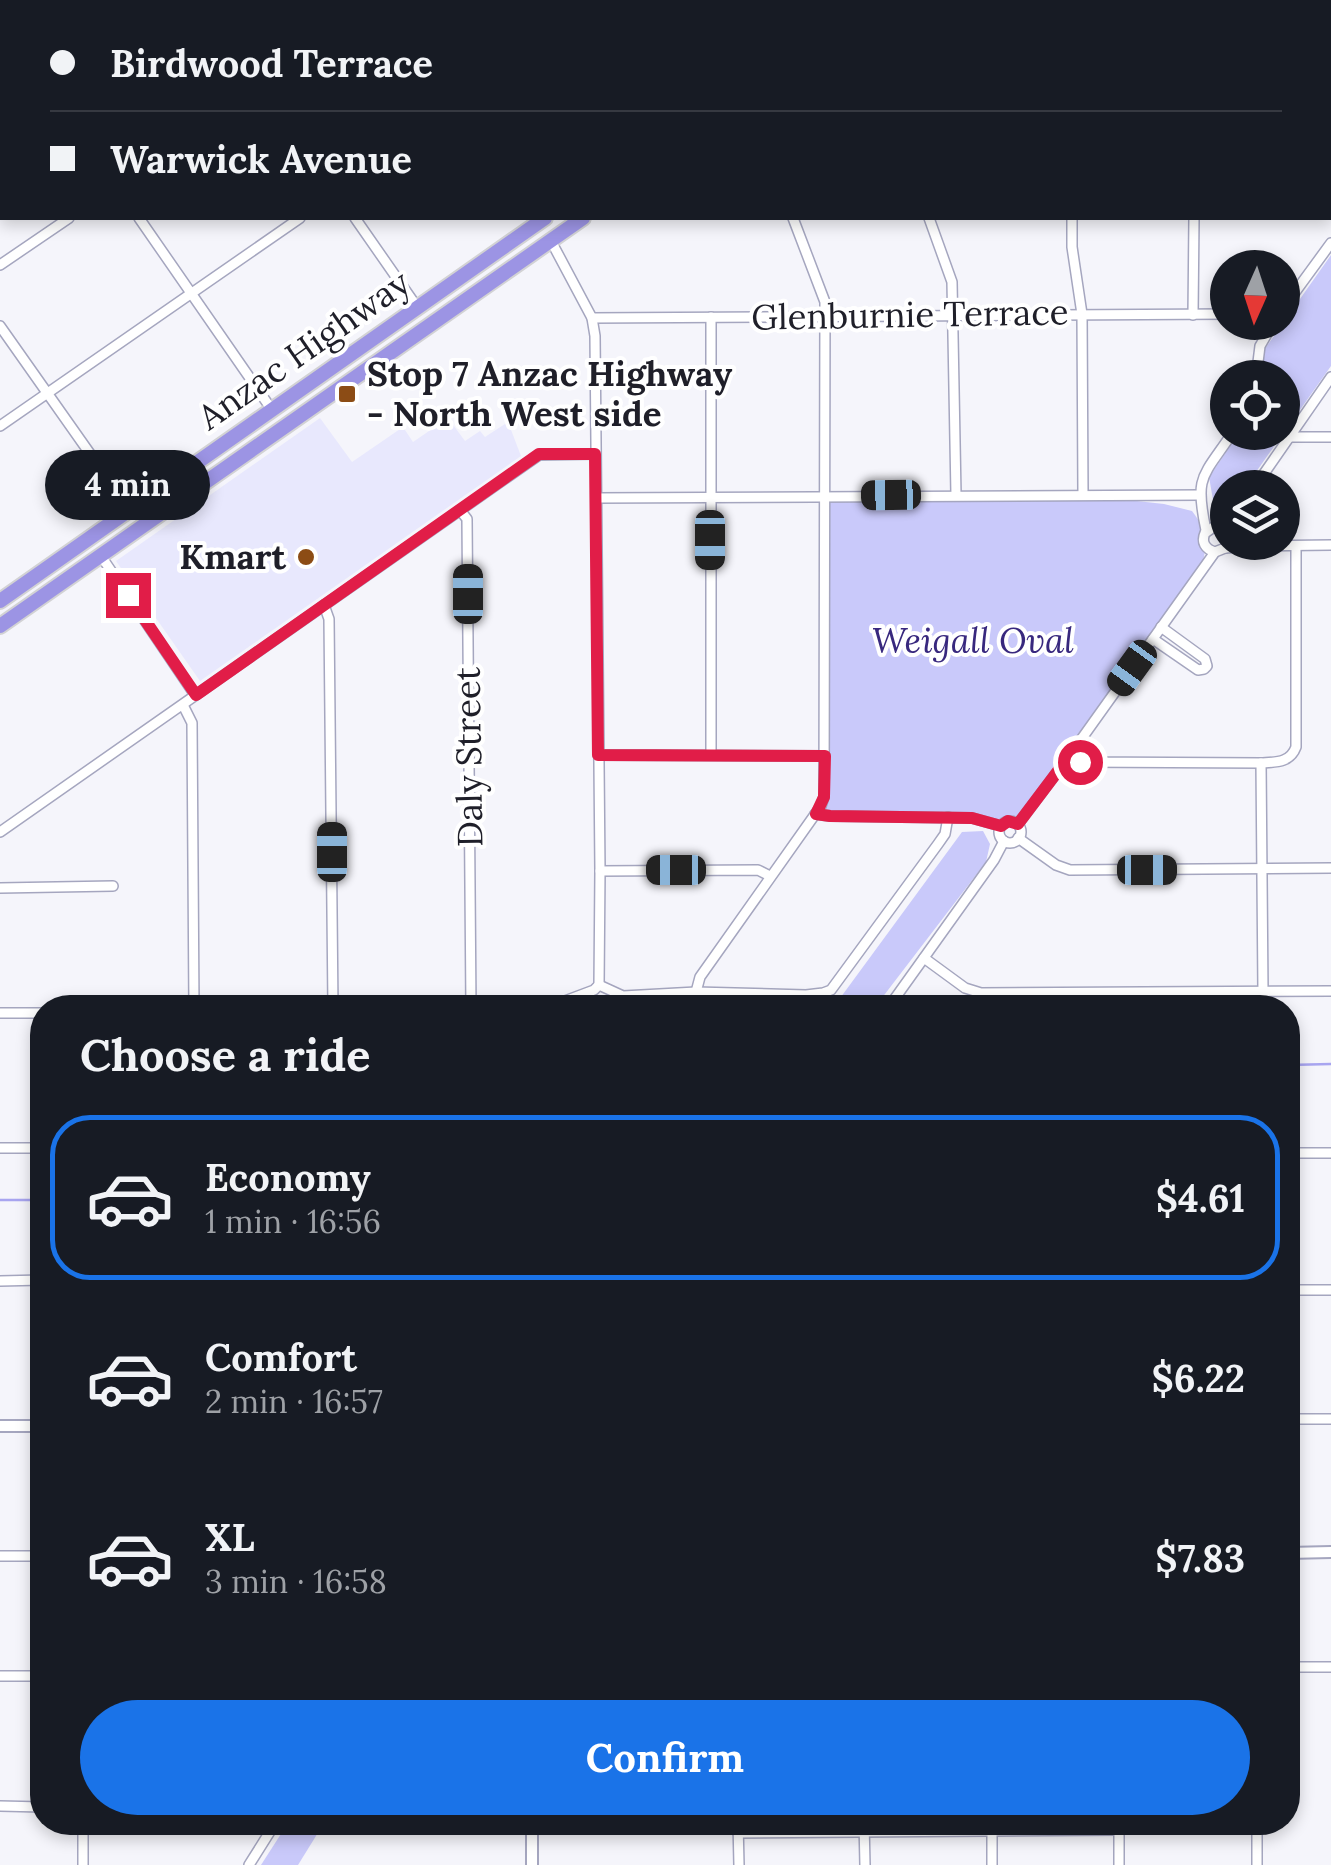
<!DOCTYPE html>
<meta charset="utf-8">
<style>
:root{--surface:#171b24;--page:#242831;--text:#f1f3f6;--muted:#9ea1a6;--line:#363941;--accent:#1a73e8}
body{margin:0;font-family:Lora,serif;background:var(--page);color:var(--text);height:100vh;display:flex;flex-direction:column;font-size:38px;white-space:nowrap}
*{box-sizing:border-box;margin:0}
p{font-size:32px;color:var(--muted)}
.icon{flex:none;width:55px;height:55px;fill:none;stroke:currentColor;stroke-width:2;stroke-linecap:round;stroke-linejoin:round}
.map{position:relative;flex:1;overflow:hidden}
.side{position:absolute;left:30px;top:995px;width:1270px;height:840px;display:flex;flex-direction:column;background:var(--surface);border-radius:40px;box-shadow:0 5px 15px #0003}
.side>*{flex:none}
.top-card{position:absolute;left:0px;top:0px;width:1332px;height:220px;box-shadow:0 5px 15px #0003;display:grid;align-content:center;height:220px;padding:0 50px;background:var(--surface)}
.needle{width:65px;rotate:183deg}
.controls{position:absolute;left:1210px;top:250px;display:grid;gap:20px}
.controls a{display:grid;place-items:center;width:90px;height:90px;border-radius:50%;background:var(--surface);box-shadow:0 5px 15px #0003;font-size:50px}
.end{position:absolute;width:45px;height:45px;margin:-22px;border:12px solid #e11d48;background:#fff;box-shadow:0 0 0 5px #fff}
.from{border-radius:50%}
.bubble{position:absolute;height:70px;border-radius:35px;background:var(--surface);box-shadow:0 5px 15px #0003;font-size:32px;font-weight:700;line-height:70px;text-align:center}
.car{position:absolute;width:30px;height:60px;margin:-30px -15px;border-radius:12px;box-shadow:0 0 8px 2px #0007;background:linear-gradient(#222 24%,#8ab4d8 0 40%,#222 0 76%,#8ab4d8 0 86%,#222 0)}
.top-card b{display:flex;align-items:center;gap:35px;height:95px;font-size:38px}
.top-card b+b{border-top:2px solid var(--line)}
.top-card i{width:25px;height:25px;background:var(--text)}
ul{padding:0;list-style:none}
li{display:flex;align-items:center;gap:30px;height:165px;margin:0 20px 15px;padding:0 30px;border:5px solid transparent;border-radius:40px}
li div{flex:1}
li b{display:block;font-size:38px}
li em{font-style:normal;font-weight:700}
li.selected{border-color:var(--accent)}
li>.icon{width:90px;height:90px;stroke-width:1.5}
h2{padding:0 50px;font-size:45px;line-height:120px}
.cta{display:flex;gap:20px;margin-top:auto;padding:20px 50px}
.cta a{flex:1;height:115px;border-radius:60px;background:var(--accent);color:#fff;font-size:40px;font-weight:700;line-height:115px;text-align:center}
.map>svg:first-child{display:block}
.built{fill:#e8e8fd}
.green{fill:#c9c9fa}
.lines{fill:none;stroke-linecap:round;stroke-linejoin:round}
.stream{stroke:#a8a5f0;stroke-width:2.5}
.minor-casing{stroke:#a5a6bf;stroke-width:12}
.tertiary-casing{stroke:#a5a6bf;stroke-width:14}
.trunk-casing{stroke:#d2d2d4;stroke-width:18}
.minor{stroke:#fff;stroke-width:9}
.tertiary{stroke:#fff;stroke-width:10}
.trunk{stroke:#9c94e4;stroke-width:14}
.route{stroke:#e11d48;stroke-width:12}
.poi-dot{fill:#8c4c15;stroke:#fff;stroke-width:4}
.labels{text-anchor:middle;stroke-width:8;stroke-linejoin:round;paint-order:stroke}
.street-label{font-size:35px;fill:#1f1f29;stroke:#fff}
.poi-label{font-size:35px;font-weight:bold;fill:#1f1f29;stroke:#fff;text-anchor:start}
.park-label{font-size:35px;font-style:italic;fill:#38287e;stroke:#fff}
</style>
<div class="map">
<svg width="1331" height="1865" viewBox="0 0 1331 1865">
<rect width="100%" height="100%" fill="#f5f5fb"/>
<!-- built -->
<polygon class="built" points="320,418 352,462 403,427 413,442 448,418 465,441 480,431 485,437 508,422 521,456 200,681 116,561"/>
<!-- green -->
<g class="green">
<polygon points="1331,255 1331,366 1251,479 1244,487 1228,488 1227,507 1223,513 1215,511 1209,477 1239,433 1282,432 1282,378 1261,377 1264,350"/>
<path d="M1083 495 1164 504 1192 511C1210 535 1207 543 1201 571L1018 824 1008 821 1001 826 972 818 815 814 824 797 826 496Z"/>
<polygon points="983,831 990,844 986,862 875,1007 807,1007 809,1005 838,1001 962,832"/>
<polygon points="288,1823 324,1823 298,1865 261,1865"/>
</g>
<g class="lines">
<!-- stream -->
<g class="stream">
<polyline points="1288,1065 1331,1064"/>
<polyline points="0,1200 42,1200"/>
</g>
<!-- minor casing -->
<g class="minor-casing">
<g id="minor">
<polyline points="231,0 233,2"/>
<polyline points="998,0 1000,2"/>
<polyline points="1314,0 1314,2"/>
<polyline points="146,2 150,0"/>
<polyline points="372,2 376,0"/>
<polyline points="622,2 626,0"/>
<polyline points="1249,2 1253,0"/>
<polyline points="0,35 2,39"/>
<polyline points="0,105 2,103"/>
<polyline points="1330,117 1331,117"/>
<polyline points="139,218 272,410"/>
<polyline points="355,218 417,307"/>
<polyline points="929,218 952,282 956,495"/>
<polyline points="1072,218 1072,247 1082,314 1083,495"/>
<polyline points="551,241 592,318 595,336 600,871 599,985"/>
<polyline points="0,265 69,218"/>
<polyline points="1282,310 1331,243"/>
<polyline points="1193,315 1194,218"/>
<polyline points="592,318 1228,314"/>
<polyline points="0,326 129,509"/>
<polyline points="1256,378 1260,346 1274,322"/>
<polyline points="0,426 300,218"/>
<polyline points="1289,437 1331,437"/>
<polyline points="1254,488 1331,377"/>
<polyline points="597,498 1200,495"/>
<polyline points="460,510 467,519 471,1008"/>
<path d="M1206 530C1194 475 1203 477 1233 432"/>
<polyline points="1225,548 1253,546 1331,545"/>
<path d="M1215 552C1205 549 1201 542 1205 533L1215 526 1223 528 1228 534"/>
<polyline points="101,556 195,695"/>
<polyline points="324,605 329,619 333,1008"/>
<polyline points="1153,639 1198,670 1204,669 1207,666 1205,659 1161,627"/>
<polyline points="183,705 192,723 194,1008"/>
<polyline points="711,754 711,317"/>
<polyline points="598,755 825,756"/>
<path d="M1070 755 1080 762 1261 763C1276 762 1290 763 1296 747V546"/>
<polyline points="1261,763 1263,992"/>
<polyline points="815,814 830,816 972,818 1001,826"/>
<circle cx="1010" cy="832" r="11"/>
<polyline points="1018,824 1070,755 1215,552 1225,548 1228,542"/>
<polyline points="0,832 539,455 595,454"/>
<polyline points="1018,838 1056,865 1070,870 1331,868"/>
<polyline points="600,871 758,870 770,876"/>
<polyline points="0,888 113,886"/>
<polyline points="924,958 965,988 981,993 1331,991"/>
<polyline points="696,992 700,977 821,806 824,797 825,302 793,218"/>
<polyline points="546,1008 594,990 599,985 623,996 696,992 806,995 823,993 831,990 938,844 945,834 948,817"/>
<polyline points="888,1008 994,860 1004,841"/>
<polyline points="0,1013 42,1013"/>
<polyline points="0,1148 42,1148"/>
<polyline points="1288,1153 1331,1153"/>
<polyline points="0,1281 42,1280"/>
<polyline points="1288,1290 1331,1290"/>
<polyline points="1288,1419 1331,1419"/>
<polyline points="0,1556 42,1556"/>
<polyline points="1288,1667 1331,1667"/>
<polyline points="0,1676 42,1676"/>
<polyline points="0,1806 42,1807"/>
<polyline points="738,1822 739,1865"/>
<polyline points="864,1822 865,1865"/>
<polyline points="1257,1822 1257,1865"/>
<polyline points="738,1833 1120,1830"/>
<polyline points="83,1865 83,1822"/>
<polyline points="249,1865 276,1822"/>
<polyline points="992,1865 992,1831"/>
<polyline points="1119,1865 1119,1822"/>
</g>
</g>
<!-- tertiary casing -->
<g class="tertiary-casing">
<g id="tertiary">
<polyline points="546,0 546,2"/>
<polyline points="0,1426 42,1426"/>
<polyline points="1288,1553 1331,1552"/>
<polyline points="532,1822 532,1865"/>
</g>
</g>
<!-- trunk casing -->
<g class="trunk-casing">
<g id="trunk">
<polyline points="851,2 854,0"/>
<polyline points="888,2 892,0"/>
<polyline points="0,601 545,218"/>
<polyline points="0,626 583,218"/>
</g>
</g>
<!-- minor -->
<use href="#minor" class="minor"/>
<!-- tertiary -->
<use href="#tertiary" class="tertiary"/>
<!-- trunk -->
<use href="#trunk" class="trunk"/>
</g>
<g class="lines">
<!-- route -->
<polyline class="route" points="128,595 196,695 539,454 595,454 598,755 825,756 824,797 816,814 830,816 972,818 1001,826 1008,821 1018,824 1070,755 1080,762"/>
</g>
<!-- markers -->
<g class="poi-dot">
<rect x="337" y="384" width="20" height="20" rx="5"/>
<circle cx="306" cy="557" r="10"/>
</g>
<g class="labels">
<!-- street labels -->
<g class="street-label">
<text transform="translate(910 315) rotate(-1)" y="12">Glenburnie Terrace</text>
<text transform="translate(304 350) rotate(-35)" y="12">Anzac Highway</text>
<text transform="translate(469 757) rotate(-91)" y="12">Daly Street</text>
</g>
<!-- poi labels -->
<g class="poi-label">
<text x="367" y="386">Stop 7 Anzac Highway<tspan x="367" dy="40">- North West side</tspan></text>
<text x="286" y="569" text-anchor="end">Kmart</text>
</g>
<!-- park labels -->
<g class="park-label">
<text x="973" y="653">Weigall Oval</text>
</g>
</g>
</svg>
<div class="controls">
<a><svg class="needle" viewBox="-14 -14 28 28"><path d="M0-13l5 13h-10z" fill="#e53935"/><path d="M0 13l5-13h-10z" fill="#9ea1a6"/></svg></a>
<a><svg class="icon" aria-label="locate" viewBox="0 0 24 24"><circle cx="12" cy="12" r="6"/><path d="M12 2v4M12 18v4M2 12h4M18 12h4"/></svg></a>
<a><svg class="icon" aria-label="layers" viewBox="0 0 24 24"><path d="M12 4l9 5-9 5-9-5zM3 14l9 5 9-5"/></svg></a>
</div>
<i class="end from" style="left:1080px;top:762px"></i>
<i class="end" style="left:128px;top:595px"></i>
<div class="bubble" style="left:45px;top:450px;width:165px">4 min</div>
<i class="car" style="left:891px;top:495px;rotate:269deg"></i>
<i class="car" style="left:710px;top:540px;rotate:180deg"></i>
<i class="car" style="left:468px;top:594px;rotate:0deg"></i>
<i class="car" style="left:1132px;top:668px;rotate:216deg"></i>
<i class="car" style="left:332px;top:852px;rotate:0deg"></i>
<i class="car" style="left:676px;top:870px;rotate:270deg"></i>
<i class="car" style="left:1147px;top:870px;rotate:90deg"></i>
<div class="top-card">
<b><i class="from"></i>Birdwood Terrace</b>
<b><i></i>Warwick Avenue</b>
</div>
<section class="side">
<h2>Choose a ride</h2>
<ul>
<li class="selected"><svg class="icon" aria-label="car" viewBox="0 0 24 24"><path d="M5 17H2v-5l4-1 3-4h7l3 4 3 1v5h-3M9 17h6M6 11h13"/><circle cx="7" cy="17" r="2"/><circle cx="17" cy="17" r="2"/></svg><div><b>Economy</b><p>1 min · 16:56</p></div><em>$4.61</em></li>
<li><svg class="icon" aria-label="car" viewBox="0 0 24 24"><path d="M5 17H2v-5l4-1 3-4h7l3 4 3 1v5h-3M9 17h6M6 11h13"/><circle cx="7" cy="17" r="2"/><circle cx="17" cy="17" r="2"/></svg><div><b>Comfort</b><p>2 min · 16:57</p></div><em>$6.22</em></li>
<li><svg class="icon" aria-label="car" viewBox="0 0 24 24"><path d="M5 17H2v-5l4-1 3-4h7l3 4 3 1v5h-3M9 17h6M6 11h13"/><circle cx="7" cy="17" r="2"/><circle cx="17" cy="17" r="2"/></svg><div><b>XL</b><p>3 min · 16:58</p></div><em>$7.83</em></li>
</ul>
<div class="cta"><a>Confirm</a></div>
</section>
</div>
